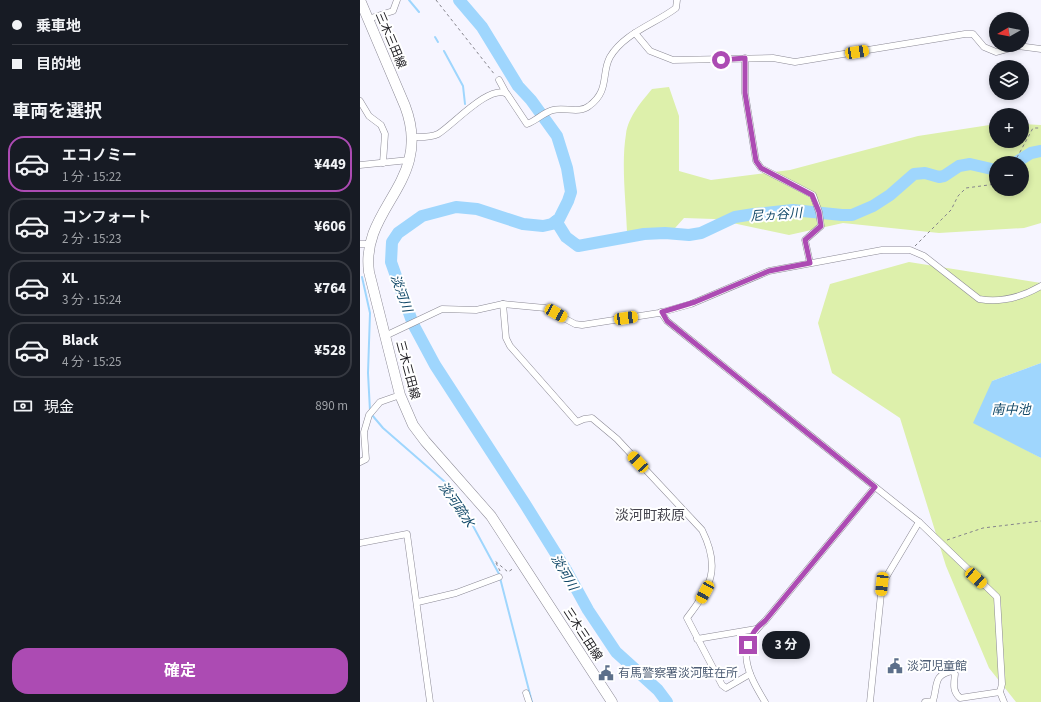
<!DOCTYPE html>
<html lang="ja">
<meta charset="utf-8">
<style>
:root{--surface:#171b24;--page:#242831;--text:#f1f3f6;--muted:#9ea1a6;--line:#363941;--accent:#ac4bb3}
body{margin:0;font-family:"Source Sans 3","Noto Sans JP",sans-serif;background:var(--page);color:var(--text);height:100vh;display:flex;flex-direction:column;font-size:15px;white-space:nowrap}
*{box-sizing:border-box;margin:0}
p{font-size:13px;color:var(--muted)}
.icon{flex:none;width:22px;height:22px;fill:none;stroke:currentColor;stroke-width:2;stroke-linecap:round;stroke-linejoin:round}
.map{position:relative;flex:1;overflow:hidden}
.details{display:flex;flex-direction:column;background:var(--surface);width:360px}
.details>*{flex:none}
.guide{display:grid;align-content:center;height:88px;padding:0 12px;background:var(--surface)}
.needle{width:26px;rotate:261deg}
.tools{position:absolute;left:629px;top:12px;display:grid;gap:8px}
.tools a{display:grid;place-items:center;width:40px;height:40px;border-radius:50%;background:var(--surface);box-shadow:0 2px 6px #0003;font-size:20px}
.end{position:absolute;width:18px;height:18px;margin:-9px;border:5px solid #ac4bb3;background:#fff;box-shadow:0 0 0 2px #fff}
.from{border-radius:50%}
.bubble{position:absolute;height:28px;border-radius:14px;background:var(--surface);box-shadow:0 2px 6px #0003;font-size:13px;font-weight:700;line-height:28px;text-align:center}
.car{position:absolute;width:12px;height:24px;margin:-12px -6px;border-radius:5px;box-shadow:0 0 3px 1px #0007;background:linear-gradient(#f5c518 24%,#345 0 40%,#f5c518 0 76%,#345 0 86%,#f5c518 0)}
.guide b{display:flex;align-items:center;gap:14px;height:38px;font-size:15px}
.guide b+b{border-top:1px solid var(--line)}
.guide i{width:10px;height:10px;background:var(--text)}
ul{padding:0;list-style:none}
li{display:flex;align-items:center;gap:12px;height:56px;margin:0 8px 6px;padding:0 4px;border:2px solid var(--line);border-radius:16px}
li div{flex:1}
li b{display:block;font-size:15px}
li em{font-style:normal;font-weight:700}
li.on{border-color:var(--accent)}
li>.icon{width:36px;height:36px;stroke-width:1.5}
h2{padding:0 12px;font-size:18px;line-height:48px}
.pay{display:flex;align-items:center;gap:10px;height:44px;padding:0 12px;font-size:15px}
.pay p{margin-inline-start:auto}
.cta{display:flex;gap:8px;margin-top:auto;padding:8px 12px}
.cta a{flex:1;height:46px;border-radius:16px;background:var(--accent);color:#fff;font-size:16px;font-weight:700;line-height:46px;text-align:center}
main{display:flex;flex:1;min-height:0}
.map>svg:first-child{display:block}
.green{fill:#ddf0ab;fill-rule:evenodd}
.water{fill:#9fd6fd}
.lines{fill:none;stroke-linecap:round;stroke-linejoin:round}
.stream{stroke:#9fd6fd;stroke-width:2}
.river{stroke:#9fd6fd;stroke-width:12}
.minor-casing{stroke:#8b8995;stroke-width:7}
.primary-casing{stroke:#8b8995;stroke-width:11}
.path{stroke:#85848c;stroke-width:1;stroke-dasharray:3 3;stroke-linecap:butt}
.minor{stroke:#fff;stroke-width:6}
.primary{stroke:#fff;stroke-width:10}
.route{stroke:#ac4bb3;stroke-width:5}
.labels{text-anchor:middle;stroke-width:4;stroke-linejoin:round;paint-order:stroke}
.street-label{font-size:12px;fill:#19181d;stroke:#fff}
.service-label{font-size:12px;fill:#4e5e75;stroke:#fff;text-anchor:start}
.water-label{font-size:13px;font-style:italic;fill:#114868;stroke:#fff}
.quarter-label{font-size:14px;fill:#45444e;stroke:#fff}
</style>
<main>
<section class="details">
<div class="guide">
<b><i class="from"></i>乗車地</b>
<b><i></i>目的地</b>
</div>
<h2>車両を選択</h2>
<ul>
<li class="on"><svg class="icon" aria-label="car" viewBox="0 0 24 24"><path d="M5 17H2v-5l4-1 3-4h7l3 4 3 1v5h-3M9 17h6M6 11h13"/><circle cx="7" cy="17" r="2"/><circle cx="17" cy="17" r="2"/></svg><div><b>エコノミー</b><p>1 分 · 15:22</p></div><em>¥449</em></li>
<li><svg class="icon" aria-label="car" viewBox="0 0 24 24"><path d="M5 17H2v-5l4-1 3-4h7l3 4 3 1v5h-3M9 17h6M6 11h13"/><circle cx="7" cy="17" r="2"/><circle cx="17" cy="17" r="2"/></svg><div><b>コンフォート</b><p>2 分 · 15:23</p></div><em>¥606</em></li>
<li><svg class="icon" aria-label="car" viewBox="0 0 24 24"><path d="M5 17H2v-5l4-1 3-4h7l3 4 3 1v5h-3M9 17h6M6 11h13"/><circle cx="7" cy="17" r="2"/><circle cx="17" cy="17" r="2"/></svg><div><b>XL</b><p>3 分 · 15:24</p></div><em>¥764</em></li>
<li><svg class="icon" aria-label="car" viewBox="0 0 24 24"><path d="M5 17H2v-5l4-1 3-4h7l3 4 3 1v5h-3M9 17h6M6 11h13"/><circle cx="7" cy="17" r="2"/><circle cx="17" cy="17" r="2"/></svg><div><b>Black</b><p>4 分 · 15:25</p></div><em>¥528</em></li>
</ul>
<div class="pay"><svg class="icon" aria-label="cash" viewBox="0 0 24 24"><path d="M3 7h18v10H3z"/><circle cx="12" cy="12" r="2"/></svg>現金<p>890 m</p></div>
<div class="cta"><a>確定</a></div>
</section>
<div class="map">
<svg width="681" height="702" viewBox="0 0 681 702">
<rect width="100%" height="100%" fill="#f6f5ff"/>
<!-- green -->
<g class="green">
<path d="M309 87 319 116V171L351 180 430 170 558 136 636 124V141H662V124L681 125V223L664 228 579 233 483 223 429 235 354 219 324 218 307 237 267 232C266 202 261 164 266 134 268 117 282 101 292 89ZM636 163H662V189H636Z"/>
<polygon points="549,262 681,283 681,363 632,381 661,447 681,458 681,702 656,702 629,668 586,566 540,418 472,373 458,323 470,284"/>
</g>
<!-- water -->
<polygon class="water" points="681,363 681,458 613,423 632,381"/>
<g class="lines">
<!-- stream -->
<g class="stream">
<polyline points="49,0 59,12"/>
<polyline points="75,37 78,42"/>
<polyline points="84,51 103,86 105,104"/>
<polyline points="2,277 10,313 8,373 10,411"/>
<polyline points="12,415 23,428 85,482 98,499 112,524 139,574 172,702"/>
</g>
<!-- river -->
<g class="river">
<polyline points="99,0 122,27 158,86 171,100 197,136 207,168 211,192 208,201 199,219 192,224 183,226 163,224 117,209 96,207 62,216 38,233 32,242 31,262 53,324 75,365 165,504 206,570 228,610 256,652 298,690 307,702"/>
<polyline points="655,163 671,153 681,151"/>
<polyline points="196,221 206,237 218,246 284,234 305,233 329,235 341,233 375,217 394,214 433,210 482,215 492,215 513,206 530,195 554,174 565,173 579,177 584,176 599,166 610,164 636,170"/>
</g>
<!-- minor casing -->
<g class="minor-casing">
<g id="minor">
<polyline points="8,19 33,11 37,0"/>
<polyline points="275,33 290,51 313,60 413,58 435,62 605,34 613,34 624,47 636,52 658,46 681,49"/>
<polyline points="385,58 385,93 396,161 401,168 453,195 459,212 461,226 445,240 450,263"/>
<polyline points="139,80 146,93"/>
<polyline points="0,101 9,116 21,125 25,134 23,163"/>
<path d="M51 137C60 137 70 138 78 134 92 126 130 83 147 94L167 124C176 121 184 112 193 110 205 107 219 114 229 106 250 91 241 73 250 57 264 33 295 24 316 8L317 0"/>
<polyline points="0,165 49,160"/>
<polyline points="0,244 7,244"/>
<path d="M143 304 146 338 150 346 217 422 224 419 232 418 257 439 342 530C361 568 351 587 327 618L362 685 366 688 390 674"/>
<polyline points="301,312 307,321 559,522 637,597 642,684 640,692 644,702"/>
<path d="M25 336 82 309 116 310 143 304 185 308 215 324 222 325 299 313 331 304 409 271 522 250H550L564 256 619 299C641 303 662 297 681 286"/>
<polyline points="0,462 6,459 4,432 9,415 20,402 40,395"/>
<polyline points="0,543 47,534 70,702"/>
<polyline points="58,602 96,593 139,577"/>
<polyline points="337,639 396,629"/>
<polyline points="166,693 169,702"/>
<path d="M405 702C387 672 374 648 405 621L515 487"/>
<polyline points="510,702 522,584 559,522"/>
<path d="M565 702 573 701C578 685 573 675 592 671L595 674C594 683 592 691 600 698L640 692"/>
</g>
</g>
<!-- primary casing -->
<g class="primary-casing">
<path id="primary" d="M0 0 45 106C74 182 0 207 9 272L40 395 53 425 65 441 131 516 252 702"/>
</g>
<!-- path -->
<g class="path">
<polyline points="76,0 135,75"/>
<polyline points="654,163 673,128 681,128"/>
<polyline points="555,246 591,210 598,196 606,188 636,184"/>
<polyline points="587,540 623,528 681,521"/>
<polyline points="140,571 135,561 148,572 154,568"/>
</g>
<!-- minor -->
<use href="#minor" class="minor"/>
<!-- primary -->
<use href="#primary" class="primary"/>
</g>
<g class="lines">
<!-- route -->
<path class="route" d="M361 60 385 58V93L396 161 401 168 452 195 459 212 461 226 445 240 450 263 409 271 335 302 302 312 307 321 515 487 405 621C396 628 391 634 388 645"/>
</g>
<!-- icons -->
<defs>
<g id="civic-bare" transform="scale(1.2)"><path d="M-.6-6.5H3V-4.5H.6V-3L4-1V1h2V6H-6V1h2V-1L-.6-3ZM-1.2 2.5V6h2.4V2.5Z" fill="#5c6f8a" stroke="#fff" stroke-width="2.5" paint-order="stroke"/></g>
</defs>
<g fill-rule="evenodd">
<use href="#civic-bare" x="535" y="666"/>
<use href="#civic-bare" x="246" y="673"/>
</g>
<g class="labels">
<!-- street labels -->
<g class="street-label">
<text transform="translate(31 40) rotate(67)" y="4">三木三田線</text>
<text transform="translate(48 370) rotate(75)" y="4">三木三田線</text>
<text transform="translate(223 634) rotate(57)" y="4">三木三田線</text>
</g>
<!-- service labels -->
<g class="service-label">
<text x="547" y="670">淡河児童館</text>
<text x="258" y="677">有馬警察署淡河駐在所</text>
</g>
<!-- water labels -->
<g class="water-label">
<text transform="translate(416 214) rotate(-4)" y="5">尼ヵ谷川</text>
<text transform="translate(42 293) rotate(70)" y="5">淡河川</text>
<text x="651" y="414">南中池</text>
<text transform="translate(97 504) rotate(55)" y="5">淡河疏水</text>
<text transform="translate(205 572) rotate(59)" y="5">淡河川</text>
</g>
<!-- quarter labels -->
<g class="quarter-label">
<text x="290" y="520">淡河町萩原</text>
</g>
</g>
</svg>
<div class="tools">
<a><svg class="needle" viewBox="-14 -14 28 28"><path d="M0-13l5 13h-10z" fill="#e53935"/><path d="M0 13l5-13h-10z" fill="#9ea1a6"/></svg></a>
<a><svg class="icon" aria-label="layers" viewBox="0 0 24 24"><path d="M12 4l9 5-9 5-9-5zM3 14l9 5 9-5"/></svg></a>
<a>+</a>
<a>−</a>
</div>
<i class="end from" style="left:361px;top:60px"></i>
<i class="end" style="left:388px;top:645px"></i>
<div class="bubble" style="left:402px;top:631px;width:48px">3 分</div>
<i class="car" style="left:497px;top:52px;rotate:81deg"></i>
<i class="car" style="left:196px;top:313px;rotate:119deg"></i>
<i class="car" style="left:266px;top:318px;rotate:82deg"></i>
<i class="car" style="left:278px;top:462px;rotate:317deg"></i>
<i class="car" style="left:616px;top:578px;rotate:132deg"></i>
<i class="car" style="left:522px;top:584px;rotate:186deg"></i>
<i class="car" style="left:345px;top:592px;rotate:209deg"></i>
</div>
</main>
